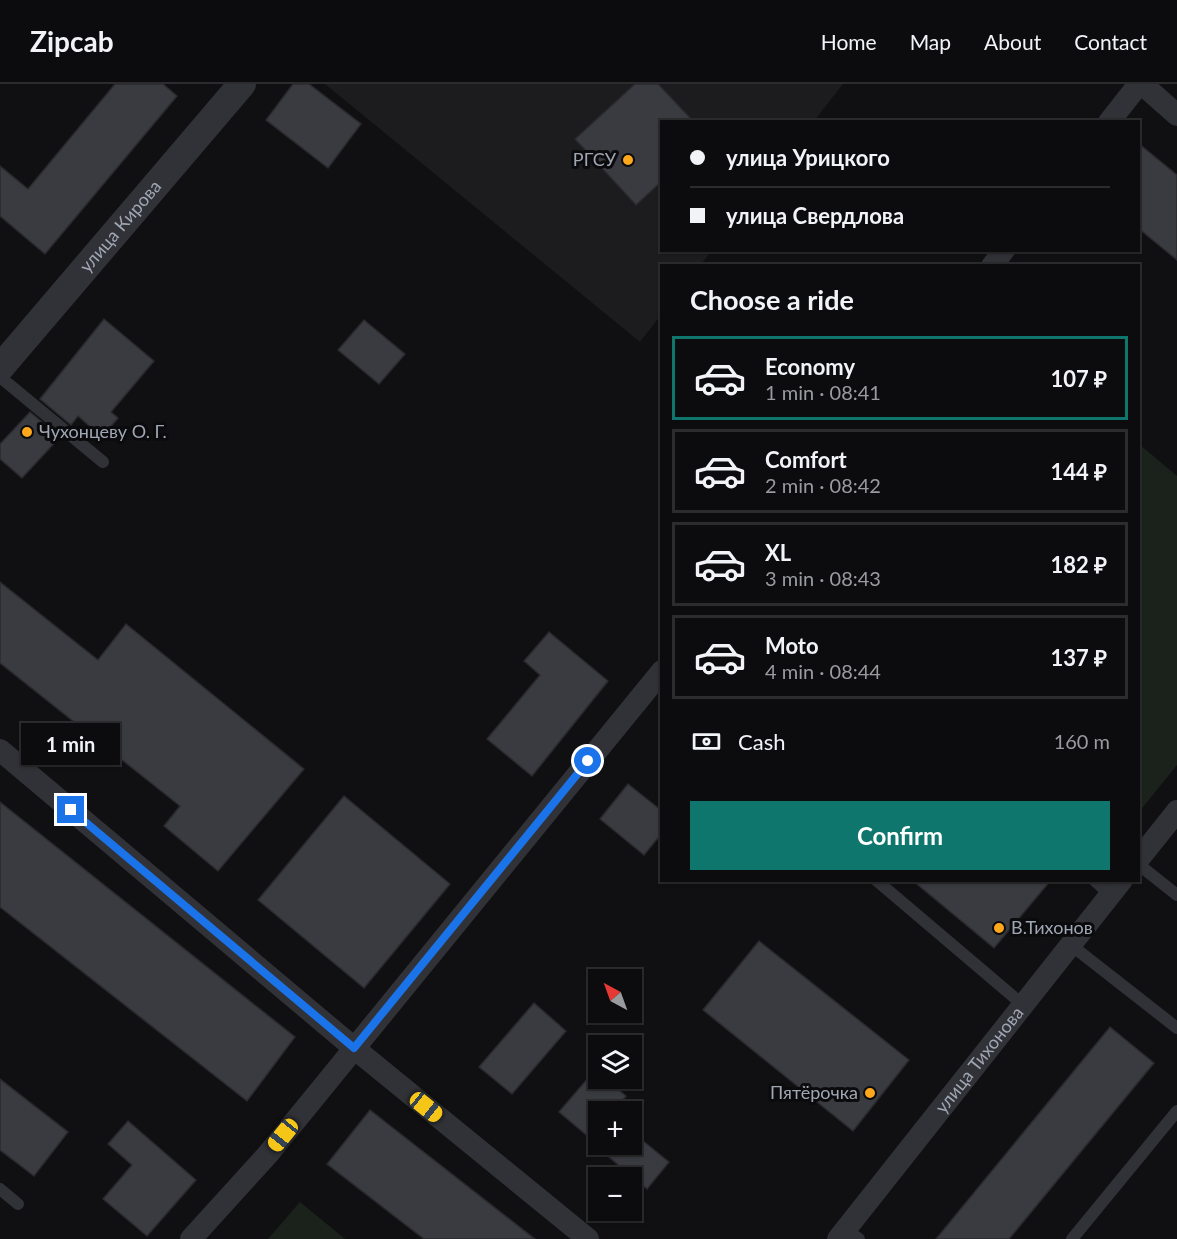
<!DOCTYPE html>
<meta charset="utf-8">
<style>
:root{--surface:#0c0c0e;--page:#1a1a1c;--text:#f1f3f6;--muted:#9a9b9e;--line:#2c2c2e;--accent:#0f766e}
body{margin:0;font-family:Lato,sans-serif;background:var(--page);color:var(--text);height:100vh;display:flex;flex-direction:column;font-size:22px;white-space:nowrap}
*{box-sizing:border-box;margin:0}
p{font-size:20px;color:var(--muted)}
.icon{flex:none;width:33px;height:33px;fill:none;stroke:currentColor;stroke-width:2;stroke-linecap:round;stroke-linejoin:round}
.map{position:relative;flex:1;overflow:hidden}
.panel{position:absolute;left:660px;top:180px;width:480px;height:618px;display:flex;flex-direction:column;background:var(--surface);border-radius:0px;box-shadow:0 2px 4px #0004,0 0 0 2px var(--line)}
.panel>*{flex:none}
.top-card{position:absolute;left:660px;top:36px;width:480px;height:132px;border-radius:0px;box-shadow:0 2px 4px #0004,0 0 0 2px var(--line);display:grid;align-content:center;height:132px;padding:0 30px;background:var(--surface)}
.needle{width:39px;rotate:319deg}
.buttons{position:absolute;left:588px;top:885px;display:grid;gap:12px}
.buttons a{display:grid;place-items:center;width:54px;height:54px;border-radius:0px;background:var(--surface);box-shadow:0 2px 4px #0004,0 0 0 2px var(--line);font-size:30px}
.end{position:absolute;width:27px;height:27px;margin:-14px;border:8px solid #1a73e8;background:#fff;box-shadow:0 0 0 3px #fff}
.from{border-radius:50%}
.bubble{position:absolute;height:42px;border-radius:0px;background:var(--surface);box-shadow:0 2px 4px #0004,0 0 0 2px var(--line);font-size:20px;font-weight:700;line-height:42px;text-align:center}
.car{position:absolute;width:18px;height:36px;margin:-18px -9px;border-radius:8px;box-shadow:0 0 4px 2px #0007;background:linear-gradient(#f5c518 24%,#345 0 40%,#f5c518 0 76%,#345 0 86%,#f5c518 0)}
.top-card b{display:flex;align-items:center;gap:21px;height:57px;font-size:22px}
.top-card b+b{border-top:2px solid var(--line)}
.top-card i{width:15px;height:15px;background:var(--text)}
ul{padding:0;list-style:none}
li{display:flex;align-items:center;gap:18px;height:84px;margin:0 12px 9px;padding:0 18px;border:3px solid var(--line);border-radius:0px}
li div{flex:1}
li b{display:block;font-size:22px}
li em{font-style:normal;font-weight:700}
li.active{border-color:var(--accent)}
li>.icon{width:54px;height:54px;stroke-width:1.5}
h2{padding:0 30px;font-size:27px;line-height:72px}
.pay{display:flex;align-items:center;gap:15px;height:66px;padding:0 30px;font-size:22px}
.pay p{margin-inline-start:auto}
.primary-button{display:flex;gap:12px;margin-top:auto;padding:12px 30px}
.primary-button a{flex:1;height:69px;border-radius:0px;background:var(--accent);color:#fff;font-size:24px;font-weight:700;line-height:69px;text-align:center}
header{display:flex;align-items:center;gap:36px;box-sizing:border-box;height:84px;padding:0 30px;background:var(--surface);border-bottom:2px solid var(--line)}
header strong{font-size:28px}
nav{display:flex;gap:33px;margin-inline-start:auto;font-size:21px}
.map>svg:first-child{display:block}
.built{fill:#1c1c1f}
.green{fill:#1a221b}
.building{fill:#3a3b40;stroke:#2a2a2e;stroke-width:1.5}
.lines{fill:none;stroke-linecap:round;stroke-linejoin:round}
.service{stroke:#313237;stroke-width:12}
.minor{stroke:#313237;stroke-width:22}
.tertiary{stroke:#313237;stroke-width:28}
.route{stroke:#1a73e8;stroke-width:8}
.poi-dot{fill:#ffa81b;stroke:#0b0b0d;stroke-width:2}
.labels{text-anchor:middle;stroke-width:6;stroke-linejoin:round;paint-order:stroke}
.poi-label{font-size:18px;fill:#a0a7b4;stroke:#0b0b0d;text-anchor:end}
.street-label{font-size:18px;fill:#a0a7b4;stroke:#0b0b0d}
</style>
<header>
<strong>Zipcab</strong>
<nav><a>Home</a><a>Map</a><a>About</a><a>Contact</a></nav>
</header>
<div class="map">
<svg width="1177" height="1155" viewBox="0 0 1177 1155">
<rect width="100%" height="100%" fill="#101012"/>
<!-- built -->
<polygon class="built" points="325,0 843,0 814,37 662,38 662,166 712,167 700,181 662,182 661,231 640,258"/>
<!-- green -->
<g class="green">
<polygon points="1139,360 1177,392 1177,681 1139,728"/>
<polygon points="300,1118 345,1155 268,1155"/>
</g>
<!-- building -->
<g class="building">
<polygon points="115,0 163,0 177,12 45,170 0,132 0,82 28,105"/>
<polygon points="293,0 309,0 361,40 328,84 266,36"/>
<polygon points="635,0 658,0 694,38 662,38 662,97 636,121 575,55"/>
<polygon points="1138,59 1177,91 1177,176 1138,144"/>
<polygon points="104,235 154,277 111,328 118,334 102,353 78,332 71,341 40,315"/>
<polygon points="364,236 405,270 379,300 338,266"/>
<polygon points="30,328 60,353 22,394 0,375 0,360"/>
<polygon points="0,498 98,576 126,540 304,685 218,787 164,742 180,722 0,579"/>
<polygon points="549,548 608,597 532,692 487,655 540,591 524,577"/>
<polygon points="628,700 662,727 662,749 644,771 600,735"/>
<polygon points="344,712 450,800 364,904 258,816"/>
<polygon points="0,718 295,953 247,1017 0,823"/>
<polygon points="912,796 1051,796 994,864"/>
<polygon points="759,857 909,976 853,1047 703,926"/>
<polygon points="534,919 566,947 512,1010 479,983"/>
<polygon points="1110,943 1154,979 1009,1155 936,1155"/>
<polygon points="595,986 598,989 598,994 605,994 626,1012 613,1028 598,1028 598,1060 632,1060 632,1048 669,1078 647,1105 609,1073 610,1071 559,1028"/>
<polygon points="0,995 68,1048 34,1092 0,1066"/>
<polygon points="370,1026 535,1155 424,1155 327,1080"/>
<polygon points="128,1037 196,1096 147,1152 103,1115 132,1081 108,1060"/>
</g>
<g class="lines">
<!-- service -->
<g class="service">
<polyline points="0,293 103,378"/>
<polyline points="1138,780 1177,811"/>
<polyline points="876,796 1023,921"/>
<polyline points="1094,796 1111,811"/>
<polyline points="1071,861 1177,944"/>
<polyline points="0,1105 18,1120"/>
<polyline points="846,1145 859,1155"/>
<polyline points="1072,1155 1177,1027"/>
</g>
<!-- minor -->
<g class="minor">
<polyline points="1142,0 1177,31"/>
<polyline points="1109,38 1139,0"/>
<polyline points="992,182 1004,166"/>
<polyline points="0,666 354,964 588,1155"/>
<polyline points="1138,776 1177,727"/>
<polyline points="191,1155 269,1069 662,587"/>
<path id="s1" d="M838 1155 1122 796"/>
</g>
<!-- tertiary -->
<path class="tertiary" id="s2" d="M0 284 242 0"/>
</g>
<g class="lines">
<!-- route -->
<polyline class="route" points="71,726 354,964 588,677"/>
</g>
<!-- markers -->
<g class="poi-dot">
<circle cx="628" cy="76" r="6"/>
<circle cx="27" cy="348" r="6"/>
<circle cx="999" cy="844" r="6"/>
<circle cx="870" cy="1009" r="6"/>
</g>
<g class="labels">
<!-- poi labels -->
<g class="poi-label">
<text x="616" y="82">РГСУ</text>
<text x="39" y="354" text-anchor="start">Чухонцеву О. Г.</text>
<text x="1011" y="850" text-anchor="start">В.Тихонов</text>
<text x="858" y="1015">Пятёрочка</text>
</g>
<!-- street labels -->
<g class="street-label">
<text dy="6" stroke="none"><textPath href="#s2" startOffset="186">улица Кирова</textPath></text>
<text dy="6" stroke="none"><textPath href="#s1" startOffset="228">улица Тихонова</textPath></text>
</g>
</g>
</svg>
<div class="buttons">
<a><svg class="needle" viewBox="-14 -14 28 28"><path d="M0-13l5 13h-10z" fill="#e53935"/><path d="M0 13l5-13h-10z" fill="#9a9b9e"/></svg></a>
<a><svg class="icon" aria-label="layers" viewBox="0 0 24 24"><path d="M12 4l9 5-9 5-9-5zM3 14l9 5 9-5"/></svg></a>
<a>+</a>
<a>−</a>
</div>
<i class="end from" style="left:588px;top:677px"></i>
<i class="end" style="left:71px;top:726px"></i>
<div class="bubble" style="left:21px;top:639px;width:99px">1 min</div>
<i class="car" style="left:426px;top:1023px;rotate:129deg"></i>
<i class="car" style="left:283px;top:1051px;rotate:219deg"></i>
<div class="top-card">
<b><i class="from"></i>улица Урицкого</b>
<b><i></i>улица Свердлова</b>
</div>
<section class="panel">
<h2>Choose a ride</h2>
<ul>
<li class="active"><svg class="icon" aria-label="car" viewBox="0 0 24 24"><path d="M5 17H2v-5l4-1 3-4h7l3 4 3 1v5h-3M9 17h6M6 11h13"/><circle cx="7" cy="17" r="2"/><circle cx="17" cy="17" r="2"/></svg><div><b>Economy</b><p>1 min · 08:41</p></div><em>107 ₽</em></li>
<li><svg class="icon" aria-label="car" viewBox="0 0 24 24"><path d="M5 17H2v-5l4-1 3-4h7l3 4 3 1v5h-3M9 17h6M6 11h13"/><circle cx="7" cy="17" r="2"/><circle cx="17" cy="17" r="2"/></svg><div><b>Comfort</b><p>2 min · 08:42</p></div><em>144 ₽</em></li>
<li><svg class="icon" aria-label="car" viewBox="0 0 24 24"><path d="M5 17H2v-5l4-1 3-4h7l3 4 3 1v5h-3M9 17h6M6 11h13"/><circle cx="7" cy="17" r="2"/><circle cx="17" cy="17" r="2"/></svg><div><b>XL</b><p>3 min · 08:43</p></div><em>182 ₽</em></li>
<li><svg class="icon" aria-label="car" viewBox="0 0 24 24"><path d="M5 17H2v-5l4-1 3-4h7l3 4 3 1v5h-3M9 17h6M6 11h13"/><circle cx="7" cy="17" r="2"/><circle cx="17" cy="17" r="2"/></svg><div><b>Moto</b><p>4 min · 08:44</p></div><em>137 ₽</em></li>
</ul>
<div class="pay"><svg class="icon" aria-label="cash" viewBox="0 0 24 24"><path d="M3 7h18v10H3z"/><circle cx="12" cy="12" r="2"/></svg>Cash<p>160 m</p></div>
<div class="primary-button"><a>Confirm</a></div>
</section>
</div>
